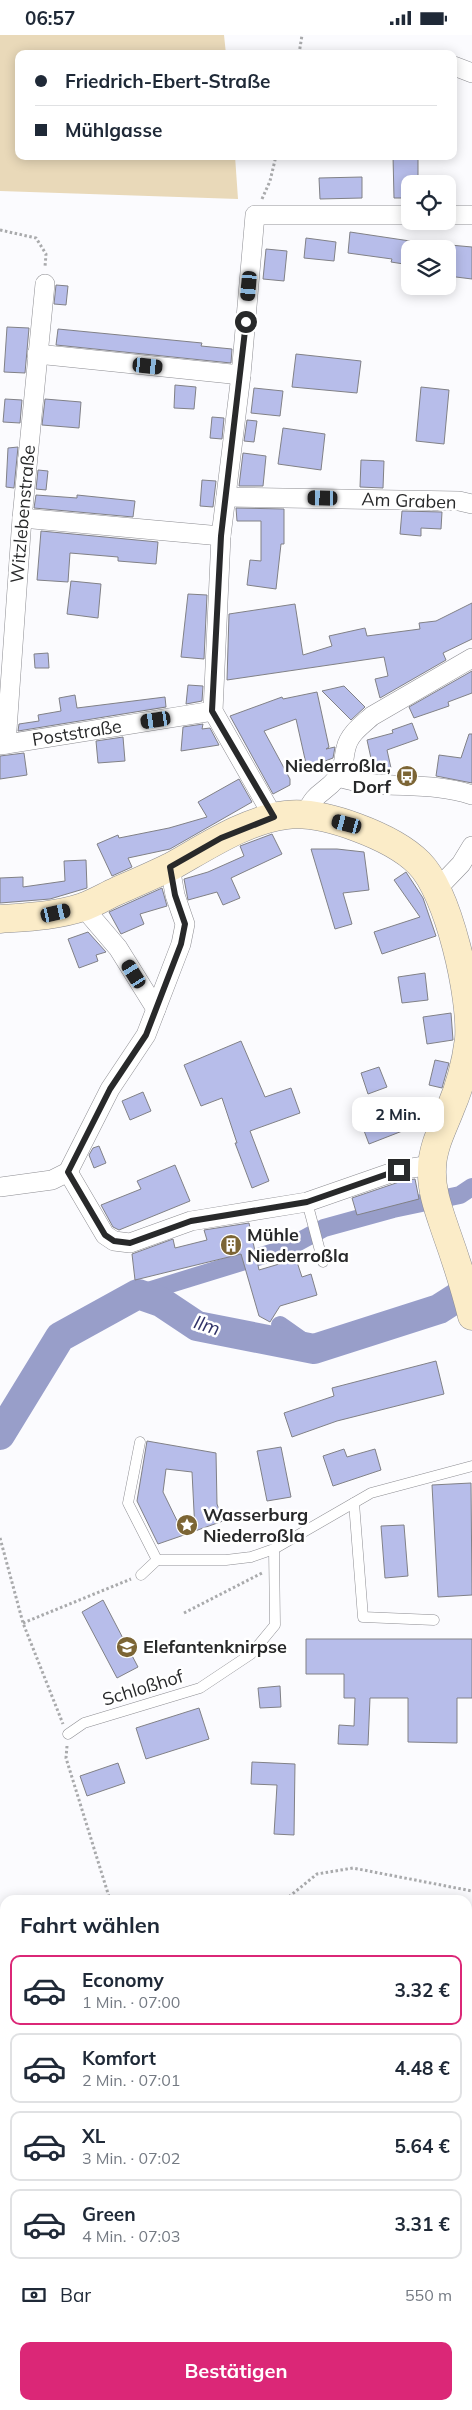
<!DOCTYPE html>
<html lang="de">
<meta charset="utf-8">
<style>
:root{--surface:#fff;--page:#f6f6f7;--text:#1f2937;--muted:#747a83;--line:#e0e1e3;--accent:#db2777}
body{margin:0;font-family:Mulish,sans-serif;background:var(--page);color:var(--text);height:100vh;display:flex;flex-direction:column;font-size:19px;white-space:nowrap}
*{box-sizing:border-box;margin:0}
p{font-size:16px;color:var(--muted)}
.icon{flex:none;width:28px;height:28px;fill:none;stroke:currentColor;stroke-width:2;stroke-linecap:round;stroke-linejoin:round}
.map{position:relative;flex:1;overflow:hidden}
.side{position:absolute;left:0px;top:1860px;width:472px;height:515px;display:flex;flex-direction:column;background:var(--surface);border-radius:15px 15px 0 0;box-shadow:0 2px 12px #0003}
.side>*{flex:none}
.guide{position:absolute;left:15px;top:15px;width:442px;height:110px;border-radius:10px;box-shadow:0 2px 12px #0003;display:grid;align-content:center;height:110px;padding:0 20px;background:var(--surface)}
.buttons{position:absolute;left:401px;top:140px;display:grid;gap:10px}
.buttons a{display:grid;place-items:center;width:55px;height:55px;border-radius:10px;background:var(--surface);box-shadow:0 2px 12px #0003;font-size:25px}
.end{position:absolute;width:22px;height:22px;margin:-11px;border:6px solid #28292a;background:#fff;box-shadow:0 0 0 2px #fff}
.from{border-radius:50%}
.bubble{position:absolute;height:35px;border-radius:10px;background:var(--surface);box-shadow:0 2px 12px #0003;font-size:16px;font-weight:700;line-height:35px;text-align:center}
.car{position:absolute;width:15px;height:30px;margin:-15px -8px;border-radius:6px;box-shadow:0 0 4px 1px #0007;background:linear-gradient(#222 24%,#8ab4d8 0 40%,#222 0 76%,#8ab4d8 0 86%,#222 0)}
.guide b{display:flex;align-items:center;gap:18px;height:48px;font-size:19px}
.guide b+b{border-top:1px solid var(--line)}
.guide i{width:12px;height:12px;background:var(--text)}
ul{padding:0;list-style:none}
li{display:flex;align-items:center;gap:15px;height:70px;margin:0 10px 8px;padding:0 10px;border:2px solid var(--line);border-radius:10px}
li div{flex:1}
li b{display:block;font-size:19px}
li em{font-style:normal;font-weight:700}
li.on{border-color:var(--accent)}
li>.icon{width:45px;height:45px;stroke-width:1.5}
h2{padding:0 20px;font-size:22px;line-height:60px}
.pay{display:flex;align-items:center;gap:12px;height:55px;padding:0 20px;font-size:19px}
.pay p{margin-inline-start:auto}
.button{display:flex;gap:10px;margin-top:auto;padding:10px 20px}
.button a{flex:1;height:58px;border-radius:10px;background:var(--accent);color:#fff;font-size:20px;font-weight:700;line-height:58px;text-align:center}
.status{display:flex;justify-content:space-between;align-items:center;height:35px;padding:0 25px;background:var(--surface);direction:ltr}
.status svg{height:14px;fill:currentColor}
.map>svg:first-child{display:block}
.green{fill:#e9d9b9}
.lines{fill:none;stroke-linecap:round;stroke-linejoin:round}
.canal{stroke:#989ec9;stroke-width:18}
.river{stroke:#989ec9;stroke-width:30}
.building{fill:#b7bdea;stroke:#818186}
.lane-casing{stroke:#8d8d92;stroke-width:11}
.street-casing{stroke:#8d8d92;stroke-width:20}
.secondary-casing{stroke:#8d8d92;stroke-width:29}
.path{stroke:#a9aaac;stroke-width:3;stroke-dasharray:2.5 2.5;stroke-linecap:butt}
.lane{stroke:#fff;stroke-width:10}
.street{stroke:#fff;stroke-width:19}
.secondary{stroke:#fbecc8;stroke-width:28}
.route{stroke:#28292a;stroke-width:6}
.labels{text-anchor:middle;stroke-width:5;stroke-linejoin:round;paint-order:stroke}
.street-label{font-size:18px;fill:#28292a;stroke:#fff}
.poi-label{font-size:18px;font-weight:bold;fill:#28292a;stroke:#fff;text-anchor:start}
.water-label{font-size:19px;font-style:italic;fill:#303268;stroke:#fff}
</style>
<div class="status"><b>06:57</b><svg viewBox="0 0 49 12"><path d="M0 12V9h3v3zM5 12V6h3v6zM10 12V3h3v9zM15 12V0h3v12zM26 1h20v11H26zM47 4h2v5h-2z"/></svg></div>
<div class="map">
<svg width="472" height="2375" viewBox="0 0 472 2375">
<rect width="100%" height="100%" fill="#fbfbfe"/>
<!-- green -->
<g class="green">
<polygon points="0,0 224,0 226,19 19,19 19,121 235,121 238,164 0,156"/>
<polygon points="0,2023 5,2031 5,2370 134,2370 134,2375 0,2375"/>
</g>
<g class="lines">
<!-- canal -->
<g class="canal">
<polyline points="138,1259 287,1213 324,1193 393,1174 460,1160 472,1152"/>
<polyline points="280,1290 314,1314"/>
</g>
<!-- river -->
<g class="river">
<polyline points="0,1400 60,1302 138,1259 161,1267 197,1291 314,1314 439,1274 472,1253"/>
<polyline points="0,2008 5,2017"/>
<polyline points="151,2370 152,2375"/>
</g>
</g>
<!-- building -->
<g class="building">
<polygon points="393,121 418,121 418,149 410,149 410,163 394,163"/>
<polygon points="362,142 362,163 320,164 319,143"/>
<polygon points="350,197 410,206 410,230 391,227 392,224 348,218"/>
<polygon points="306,203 336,207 334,226 304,223"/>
<polygon points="450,210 472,212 472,244 448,241"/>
<polygon points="266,214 287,216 284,246 263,244"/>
<polygon points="56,250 68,251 66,270 54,269"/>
<polygon points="7,292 29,293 25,338 4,337"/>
<polygon points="58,294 202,308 201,311 232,314 231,328 56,310"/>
<polygon points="296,319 361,326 357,358 292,352"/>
<polygon points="175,350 196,352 194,374 174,373"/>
<polygon points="421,352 449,355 444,409 416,406"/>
<polygon points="254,353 283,356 280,381 251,378"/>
<polygon points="5,364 22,365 20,388 3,387"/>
<polygon points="45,364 81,367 79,393 42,390"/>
<polygon points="212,382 224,383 222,404 210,403"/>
<polygon points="247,385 257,386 254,407 244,406"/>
<polygon points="283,393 325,399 321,435 278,429"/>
<polygon points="18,412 14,453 6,452 8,413"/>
<polygon points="243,418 266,421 263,451 239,451"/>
<polygon points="361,425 384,426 383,453 360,452"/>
<polygon points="38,435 48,436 46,455 36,454"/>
<polygon points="202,445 216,446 213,472 200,471"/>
<polygon points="36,460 77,463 77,460 135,466 133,482 34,473"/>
<polygon points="236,473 284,474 284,509 281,509 276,554 247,550 250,525 261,526 261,486 237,486"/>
<polygon points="402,476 442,477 441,494 421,493 421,501 400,499"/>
<polygon points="41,496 158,507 156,529 118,526 118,522 70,518 68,547 37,545"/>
<polygon points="71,546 101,549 98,583 67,579"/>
<polygon points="188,559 207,560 204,624 181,622"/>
<polygon points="472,568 472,604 443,618 446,625 380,663 375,644 388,641 384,622 227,645 229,579 295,569 303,620 332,611 329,601 365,593 367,601 420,594 419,588 436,586"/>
<polygon points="48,618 49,633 35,633 34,619"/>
<polygon points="472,636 472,658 448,667 449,671 414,683 409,672"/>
<polygon points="188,650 203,651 202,666 186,669"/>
<polygon points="344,651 365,672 351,685 322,656"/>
<polygon points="317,657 329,712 326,714 335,712 333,723 307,733 296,684 264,696 290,744 290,750 273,759 230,681 282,662 283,664"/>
<polygon points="75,660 77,673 165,662 166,672 18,696 19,689 39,686 38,680 61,676 59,663"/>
<polygon points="412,688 418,704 387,715 391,733 374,737 367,705 393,698 392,695"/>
<polygon points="203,689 202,694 210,693 219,710 181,716 183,692"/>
<polygon points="469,699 472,699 472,748 436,741 439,720 461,723"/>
<polygon points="123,702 125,726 98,728 96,706"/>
<polygon points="24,718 27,740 0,744 0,721"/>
<polygon points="239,744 252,767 170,814 128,823 132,832 112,841 97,809 118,800 119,803 169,793 207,782 198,767"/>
<polygon points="272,799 282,819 231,843 240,863 223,870 217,857 188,865 184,844 208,837 244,821 240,811"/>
<polygon points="311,814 337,814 364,817 369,855 343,858 352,889 335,894"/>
<polygon points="86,825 87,853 50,864 0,868 0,843 23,842 23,852 65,846 64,826"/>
<polygon points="406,837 423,863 436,901 382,919 374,897 420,882 394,845"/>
<polygon points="162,853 167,871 140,879 144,889 121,899 109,877"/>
<polygon points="88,897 106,917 96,920 98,926 79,933 68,904"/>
<polygon points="425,938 428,965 402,968 398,942"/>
<polygon points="451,978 453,1005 427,1009 423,982"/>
<polygon points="241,1006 265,1062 291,1053 300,1078 250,1096 269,1146 252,1153 235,1108 237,1108 222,1063 201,1071 184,1030"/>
<polygon points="435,1025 449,1028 442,1053 429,1050"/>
<polygon points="379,1032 387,1052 368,1059 361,1038"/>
<polygon points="143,1057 151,1076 130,1085 122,1066"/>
<polygon points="426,1069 431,1081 428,1086 369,1109 363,1093"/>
<polygon points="99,1111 106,1128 94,1133 89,1120 93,1113"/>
<polygon points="175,1130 190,1166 119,1195 113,1192 101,1170 141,1154 137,1146"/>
<polygon points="415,1144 419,1164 357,1180 352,1163 402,1146"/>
<polygon points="249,1188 259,1235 296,1224 302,1242 311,1239 317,1260 280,1271 270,1287 259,1281 241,1219 135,1245 132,1219 173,1204 175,1213 207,1205 204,1195"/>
<polygon points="436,1326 444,1359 337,1386 292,1402 284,1378 334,1361 332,1353"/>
<polygon points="147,1406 216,1418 217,1469 223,1486 195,1496 192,1437 166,1434 163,1457 184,1500 158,1509 137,1466"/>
<polygon points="281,1412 291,1462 267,1466 257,1416"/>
<polygon points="344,1414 347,1422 375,1414 381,1435 333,1451 323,1421"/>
<polygon points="471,1448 472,1560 438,1562 432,1450"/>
<polygon points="404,1490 408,1541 385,1543 381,1491"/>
<polygon points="103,1565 138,1632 117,1643 82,1577"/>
<polygon points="306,1604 472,1604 472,1663 457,1663 457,1708 408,1707 408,1663 370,1663 368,1710 338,1709 339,1690 354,1691 355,1663 344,1663 344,1639 306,1639"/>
<polygon points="280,1651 281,1672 260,1673 258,1653"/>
<polygon points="199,1673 209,1704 146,1724 136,1693"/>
<polygon points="252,1727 295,1729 294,1800 274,1799 277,1750 251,1749"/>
<polygon points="118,1728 125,1748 87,1761 80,1741"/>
</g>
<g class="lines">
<!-- lane casing -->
<g class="lane-casing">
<g id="lane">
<polyline points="307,1167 323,1227"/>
<polyline points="140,1407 128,1468 157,1525 226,1525 251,1522 274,1514 371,1458 472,1431"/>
<polyline points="354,1468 363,1582 434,1585"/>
<polyline points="141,1540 157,1525"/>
<polyline points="68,1699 84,1688 200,1653 251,1619 275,1590 274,1514"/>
</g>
</g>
<!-- street casing -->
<g class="street-casing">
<g id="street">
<polyline points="454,31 472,38"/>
<polyline points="448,180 472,180"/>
<polyline points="37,319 241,340"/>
<polyline points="226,462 459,466 472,469"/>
<polyline points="22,483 221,501"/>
<polyline points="6,709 22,483 45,249"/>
<polyline points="0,710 213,676"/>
<path d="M338 742C382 756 428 745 472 760"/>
<path d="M305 780C316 755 323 760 337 743 345 734 343 723 346 713 349 699 362 690 372 681L472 623"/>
<polyline points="274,783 213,676 221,501 241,340 255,180 410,180"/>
<polyline points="437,854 461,829 472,811"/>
<polyline points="83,872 118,913 156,974"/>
<polyline points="68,1137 105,1200 114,1206 130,1208 191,1186 307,1167 399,1135 431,1130"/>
<polyline points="0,1152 52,1145 68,1137 110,1054 146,1000 181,909 185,889 175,860 170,832"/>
</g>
</g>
<!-- secondary casing -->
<g class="secondary-casing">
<path id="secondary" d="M0 884C28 882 56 881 83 872 94 868 106 861 117 856 135 848 154 840 172 831 206 812 246 785 286 780 323 775 393 802 419 828 449 858 472 962 469 1004 466 1027 460 1051 451 1072 444 1091 432 1112 432 1134 431 1156 439 1176 446 1197 456 1225 465 1253 472 1281"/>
</g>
<!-- path -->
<g class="path">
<polyline points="299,19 302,0"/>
<polyline points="262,164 270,146 276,121"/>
<polyline points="0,195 36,203 46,219 45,232"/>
<polyline points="0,1503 23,1588 63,1689"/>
<polyline points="184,1578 262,1538"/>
<polyline points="23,1588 131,1544"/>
<polyline points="67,1711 66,1723 110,1865"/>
<polyline points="285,1865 317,1839 353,1833 472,1856"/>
</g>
<!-- lane -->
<use href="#lane" class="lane"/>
<!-- street -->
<use href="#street" class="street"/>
<!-- secondary -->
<use href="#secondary" class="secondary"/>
</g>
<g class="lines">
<!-- route -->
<polyline class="route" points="246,287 221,501 212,676 274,782 221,803 170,832 175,860 185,889 181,909 146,1000 110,1054 68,1137 105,1200 114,1206 130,1208 191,1186 307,1167 399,1135"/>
</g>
<!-- icons -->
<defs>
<g id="bus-disc" transform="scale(1.125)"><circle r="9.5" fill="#7c6535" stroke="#fff"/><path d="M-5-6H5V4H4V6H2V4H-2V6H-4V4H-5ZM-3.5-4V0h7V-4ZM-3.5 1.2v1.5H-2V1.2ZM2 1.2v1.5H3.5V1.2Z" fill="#fff"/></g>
<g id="building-disc" transform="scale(1.125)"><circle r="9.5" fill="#7c6535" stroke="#fff"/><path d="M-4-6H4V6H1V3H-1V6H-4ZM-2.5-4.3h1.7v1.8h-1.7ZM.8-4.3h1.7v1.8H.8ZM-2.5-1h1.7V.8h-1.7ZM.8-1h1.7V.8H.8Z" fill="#fff"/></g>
<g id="sight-disc" transform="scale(1.125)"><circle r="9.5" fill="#7c6535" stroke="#fff"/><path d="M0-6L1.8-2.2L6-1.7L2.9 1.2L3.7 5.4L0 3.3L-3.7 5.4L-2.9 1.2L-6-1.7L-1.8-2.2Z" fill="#fff"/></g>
<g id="school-disc" transform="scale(1.125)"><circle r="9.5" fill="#7c6535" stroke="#fff"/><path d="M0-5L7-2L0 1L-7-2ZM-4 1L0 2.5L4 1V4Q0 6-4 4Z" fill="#fff"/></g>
</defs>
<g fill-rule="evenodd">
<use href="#bus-disc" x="407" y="741"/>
<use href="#building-disc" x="231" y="1210"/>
<use href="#sight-disc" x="187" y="1490"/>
<use href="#school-disc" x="127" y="1612"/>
</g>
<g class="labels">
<!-- street labels -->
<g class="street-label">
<text transform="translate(409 466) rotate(2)" y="6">Am Graben</text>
<text transform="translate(23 479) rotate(-85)" y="6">Witzlebenstraße</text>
<text transform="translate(77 698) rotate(-9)" y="6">Poststraße</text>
<text transform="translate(143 1653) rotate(-17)" y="6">Schloßhof</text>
</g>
<!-- poi labels -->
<g class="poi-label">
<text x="391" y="737" text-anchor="end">Niederroßla,<tspan x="391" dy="21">Dorf</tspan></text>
<text x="247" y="1206">Mühle<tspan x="247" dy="21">Niederroßla</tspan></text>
<text x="203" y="1486">Wasserburg<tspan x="203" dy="21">Niederroßla</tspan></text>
<text x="143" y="1618">Elefantenknirpse</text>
</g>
<!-- water labels -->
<g class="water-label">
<text transform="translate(207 1290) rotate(18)" y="7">Ilm</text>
</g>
</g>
</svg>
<div class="buttons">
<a><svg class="icon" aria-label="locate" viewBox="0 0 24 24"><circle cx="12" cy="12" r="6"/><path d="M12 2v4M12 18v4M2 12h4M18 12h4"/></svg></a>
<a><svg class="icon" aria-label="layers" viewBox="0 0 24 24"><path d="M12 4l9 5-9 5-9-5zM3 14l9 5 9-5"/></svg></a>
</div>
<i class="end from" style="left:246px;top:287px"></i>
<i class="end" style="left:399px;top:1135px"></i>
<div class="bubble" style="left:352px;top:1062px;width:92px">2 Min.</div>
<i class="car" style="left:249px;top:251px;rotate:185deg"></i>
<i class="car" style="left:148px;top:331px;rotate:96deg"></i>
<i class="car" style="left:323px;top:463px;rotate:271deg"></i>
<i class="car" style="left:156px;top:685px;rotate:261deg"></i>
<i class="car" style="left:347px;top:789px;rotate:285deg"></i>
<i class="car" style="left:56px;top:878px;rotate:77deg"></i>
<i class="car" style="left:134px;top:939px;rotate:328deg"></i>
<div class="guide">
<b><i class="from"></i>Friedrich-Ebert-Straße</b>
<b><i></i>Mühlgasse</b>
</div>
<section class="side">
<h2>Fahrt wählen</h2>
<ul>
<li class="on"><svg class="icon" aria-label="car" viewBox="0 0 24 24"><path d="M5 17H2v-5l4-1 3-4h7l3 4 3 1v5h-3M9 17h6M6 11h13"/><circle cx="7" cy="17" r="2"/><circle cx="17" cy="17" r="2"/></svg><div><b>Economy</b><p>1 Min. · 07:00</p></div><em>3.32 €</em></li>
<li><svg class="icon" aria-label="car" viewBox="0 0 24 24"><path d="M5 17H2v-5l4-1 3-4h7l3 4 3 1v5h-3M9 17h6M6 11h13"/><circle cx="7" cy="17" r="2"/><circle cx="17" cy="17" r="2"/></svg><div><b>Komfort</b><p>2 Min. · 07:01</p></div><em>4.48 €</em></li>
<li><svg class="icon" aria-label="car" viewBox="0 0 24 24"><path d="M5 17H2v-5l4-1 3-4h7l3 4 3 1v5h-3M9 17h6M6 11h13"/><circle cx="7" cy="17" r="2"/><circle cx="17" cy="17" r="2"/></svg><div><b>XL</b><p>3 Min. · 07:02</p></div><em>5.64 €</em></li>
<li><svg class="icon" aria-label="car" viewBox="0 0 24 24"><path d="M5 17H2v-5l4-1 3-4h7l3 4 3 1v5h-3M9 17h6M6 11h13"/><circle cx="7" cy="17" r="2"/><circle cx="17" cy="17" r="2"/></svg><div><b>Green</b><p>4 Min. · 07:03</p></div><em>3.31 €</em></li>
</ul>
<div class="pay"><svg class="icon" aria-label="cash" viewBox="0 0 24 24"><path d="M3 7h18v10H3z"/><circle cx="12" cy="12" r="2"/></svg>Bar<p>550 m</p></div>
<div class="button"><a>Bestätigen</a></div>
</section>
</div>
